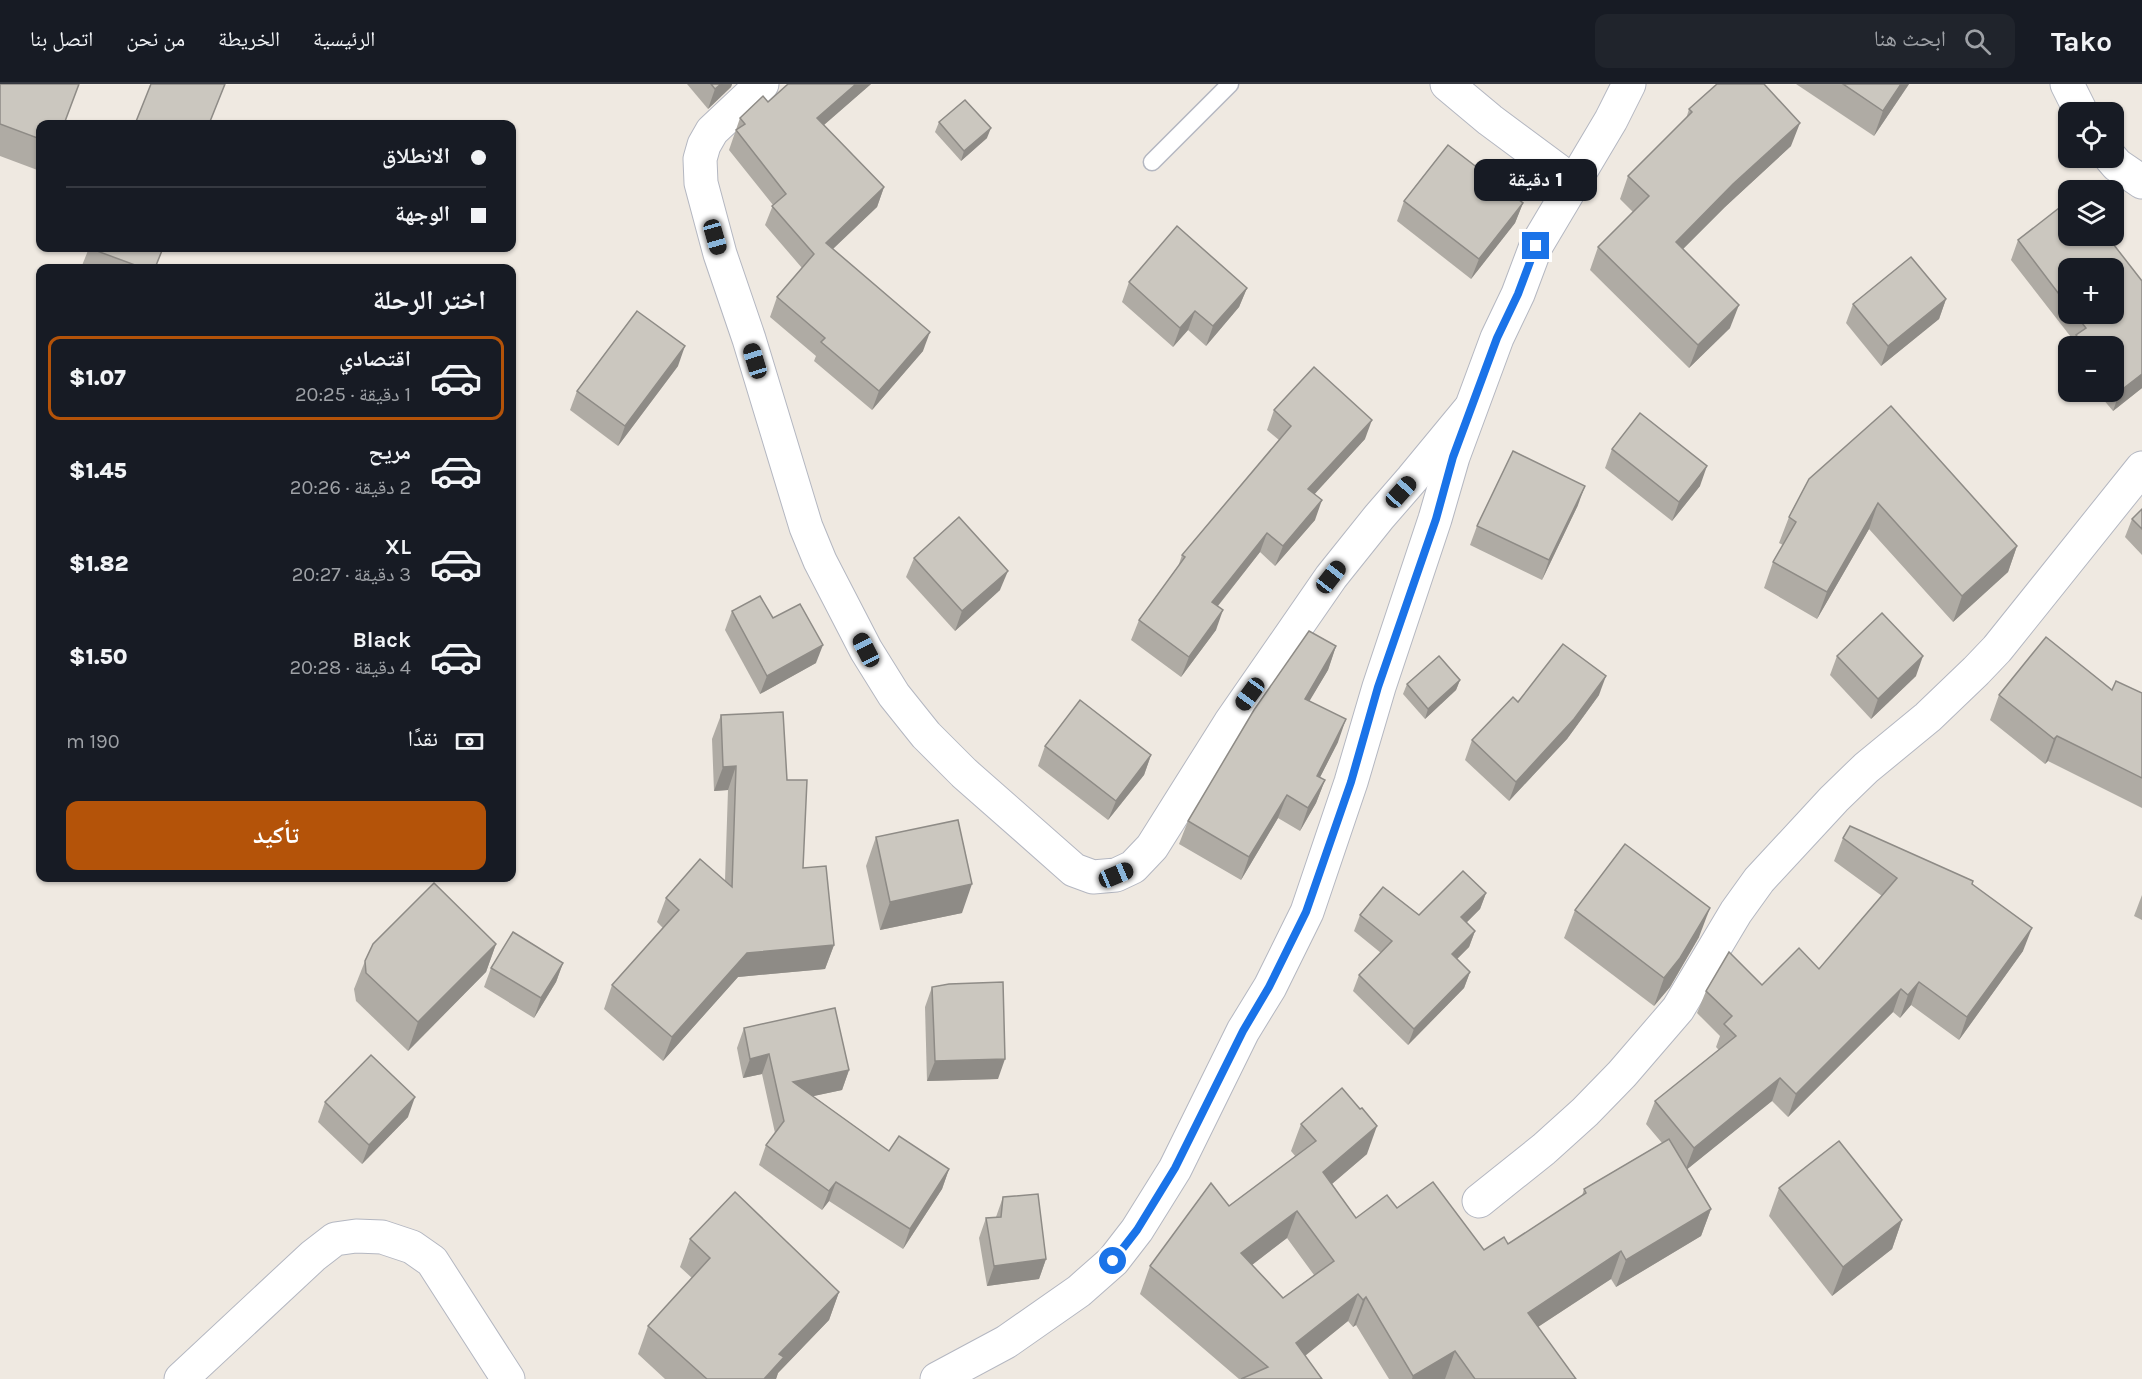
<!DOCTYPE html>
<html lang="ar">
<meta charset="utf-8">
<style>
:root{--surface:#171b24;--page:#20242c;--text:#f1f3f6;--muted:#9ea1a6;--line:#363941;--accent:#b45309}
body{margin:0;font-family:Karla,"Noto Naskh Arabic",sans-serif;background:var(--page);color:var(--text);direction:rtl;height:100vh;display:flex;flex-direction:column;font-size:22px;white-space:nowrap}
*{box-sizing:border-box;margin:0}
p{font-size:20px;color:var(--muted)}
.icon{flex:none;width:33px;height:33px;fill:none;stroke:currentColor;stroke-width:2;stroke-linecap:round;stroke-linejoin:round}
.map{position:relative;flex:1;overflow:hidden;direction:ltr}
.drawer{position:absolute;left:36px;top:180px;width:480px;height:618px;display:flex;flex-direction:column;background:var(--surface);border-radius:12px;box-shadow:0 2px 4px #0004;direction:rtl}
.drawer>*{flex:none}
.hud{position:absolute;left:36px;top:36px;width:480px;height:132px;border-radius:12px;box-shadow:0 2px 4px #0004;direction:rtl;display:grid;align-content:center;height:132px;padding:0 30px;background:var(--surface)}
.tools{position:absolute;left:2058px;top:18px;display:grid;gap:12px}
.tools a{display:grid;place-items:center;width:66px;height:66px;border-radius:12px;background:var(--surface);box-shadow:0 2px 4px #0004;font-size:30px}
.end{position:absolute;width:27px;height:27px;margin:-14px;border:8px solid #1a73e8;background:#fff;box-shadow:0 0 0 3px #fff}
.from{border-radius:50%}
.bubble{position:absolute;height:42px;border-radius:12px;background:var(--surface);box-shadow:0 2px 4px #0004;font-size:20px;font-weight:800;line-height:42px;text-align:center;direction:rtl}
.car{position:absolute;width:18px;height:36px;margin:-18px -9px;border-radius:8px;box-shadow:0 0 4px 2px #0007;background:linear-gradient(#222 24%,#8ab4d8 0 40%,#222 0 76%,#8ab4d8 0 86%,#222 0)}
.hud b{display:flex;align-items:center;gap:21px;height:57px;font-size:22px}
.hud b+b{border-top:2px solid var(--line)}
.hud i{width:15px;height:15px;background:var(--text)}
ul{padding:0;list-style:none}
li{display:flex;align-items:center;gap:18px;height:84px;margin:0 12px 9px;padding:0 18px;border:3px solid transparent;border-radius:12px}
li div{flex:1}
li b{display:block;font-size:22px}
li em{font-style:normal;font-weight:800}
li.active{border-color:var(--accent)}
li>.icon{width:54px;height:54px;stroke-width:1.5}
h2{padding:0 30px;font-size:27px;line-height:72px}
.pay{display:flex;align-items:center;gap:15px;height:66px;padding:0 30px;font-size:22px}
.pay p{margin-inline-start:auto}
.action{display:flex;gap:12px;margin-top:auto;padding:12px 30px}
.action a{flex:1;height:69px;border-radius:12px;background:var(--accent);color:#fff;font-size:24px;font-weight:800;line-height:69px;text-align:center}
header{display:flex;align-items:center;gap:36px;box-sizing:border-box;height:84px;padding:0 30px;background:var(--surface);border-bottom:2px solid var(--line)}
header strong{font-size:28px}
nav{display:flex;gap:33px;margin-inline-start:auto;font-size:21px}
.search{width:420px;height:54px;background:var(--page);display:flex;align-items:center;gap:15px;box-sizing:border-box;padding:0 21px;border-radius:12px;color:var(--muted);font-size:22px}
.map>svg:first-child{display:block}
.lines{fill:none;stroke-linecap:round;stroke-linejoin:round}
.lane-casing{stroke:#b4b7c1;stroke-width:19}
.street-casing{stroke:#b4b7c1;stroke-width:35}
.lane{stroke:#fff;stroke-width:16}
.street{stroke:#fff;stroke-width:33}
.wall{fill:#afaba4;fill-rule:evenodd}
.shaded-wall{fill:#8e8b86}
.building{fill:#cbc7bf;stroke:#8e8b86;stroke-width:1.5;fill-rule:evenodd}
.route{stroke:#1a73e8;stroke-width:8}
</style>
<header>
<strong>Tako</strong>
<div class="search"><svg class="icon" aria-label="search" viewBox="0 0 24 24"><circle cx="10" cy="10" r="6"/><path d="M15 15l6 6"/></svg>ابحث هنا</div>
<nav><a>الرئيسية</a><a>الخريطة</a><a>من نحن</a><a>اتصل بنا</a></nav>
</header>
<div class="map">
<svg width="2142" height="1295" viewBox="0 0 2142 1295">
<rect width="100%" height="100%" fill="#efe9e1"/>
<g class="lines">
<!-- lane casing -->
<g class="lane-casing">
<polyline id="lane" points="1152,78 1230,0"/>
</g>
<!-- street casing -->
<g class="street-casing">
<g id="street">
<polyline points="762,0 712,47 704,61 700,75 701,99 720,170 749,255 806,443 820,477 866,566 894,611 926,651 964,689 1074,786 1093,793 1116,791 1133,783 1152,763 1230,639 1331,493 1379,433 1412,395 1469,326"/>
<polyline points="1447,0 1490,36 1575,99"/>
<polyline points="2067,0 2081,28"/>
<polyline points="2111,74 2117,81 2142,98"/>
<polyline points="1479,1117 1544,1065 1585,1028 1622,990 1678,925 1736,828 1759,796 1834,715 1866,684 1928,633 1976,587 1997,565 2142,384"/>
<polyline points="181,1295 313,1172 335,1155 356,1152 382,1153 412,1163 432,1177 508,1295"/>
<polyline points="937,1295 1006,1258 1079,1207 1113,1177 1137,1146 1175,1085 1243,947 1270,903 1307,828 1351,698 1379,603 1435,435 1453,373 1497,254 1518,210 1536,162 1611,36 1629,0"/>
</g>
</g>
<!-- lane -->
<use href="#lane" class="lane"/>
<!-- street -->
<use href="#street" class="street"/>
</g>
<!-- wall -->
<g class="wall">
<polygon points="0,0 40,40 40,87 0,72"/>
<polygon points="687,0 732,0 731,3 708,25"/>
<polygon points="788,0 871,0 824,41 884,103 877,123 833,165 923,267 872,326 814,277 816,272 770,233 777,213 802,184 765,141 773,121 729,66 740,34 768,18"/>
<polygon points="1796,0 1909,0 1874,52"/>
<polygon points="1689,25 1791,62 1725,123 1683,165 1730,244 1689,284 1590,186 1598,163 1633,128 1620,115 1628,92 1686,35"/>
<polygon points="939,38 987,54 961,77 935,48"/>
<polygon points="1404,117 1523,119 1515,139 1471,195 1397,137"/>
<path d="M2018 156 2142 197V304L2113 327 2097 308H2114V262H2072L2074 257 2011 176ZM2068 184 2114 230H2068Z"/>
<polygon points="89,164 155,184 81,184"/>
<polygon points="1129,198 1247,204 1239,223 1206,262 1188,246 1173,263 1122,218"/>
<polygon points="1946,215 1939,235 1881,282 1846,239 1853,220"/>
<polygon points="678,282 618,362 570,326 577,307"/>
<polygon points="1274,326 1365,355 1314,410 1315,436 1275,482 1260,468 1218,522 1216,546 1181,593 1131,556 1139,536 1178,483 1182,471 1279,356 1267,346"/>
<polygon points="1612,365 1700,402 1672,437 1605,384"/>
<polygon points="1809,395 2017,462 2008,488 1953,538 1869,445 1817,535 1764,504 1773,478 1783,461 1779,459 1789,433"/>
<polygon points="1578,421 1542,496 1470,461 1477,442"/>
<polygon points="2142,425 2142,471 2125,453 2132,435"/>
<polygon points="914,474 1000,506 955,547 906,493"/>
<polygon points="732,527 773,534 816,579 760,610 725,546"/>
<polygon points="1336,562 1328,586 1309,617 1338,658 1320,693 1325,696 1316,719 1300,747 1278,734 1241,796 1179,760 1188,737"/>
<polygon points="1837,572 1916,592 1871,635 1830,591"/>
<polygon points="1460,596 1456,606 1425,635 1403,610 1407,600"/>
<polygon points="2112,606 2142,609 2142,724 2048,677 2045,680 1990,636 1999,611"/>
<polygon points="1599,611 1567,655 1509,717 1465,676 1472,656 1518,618"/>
<polygon points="721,631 787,696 803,784 834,861 825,885 738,893 663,977 604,925 612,901 663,844 657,838 666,814 725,797 728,706 714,707 712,655"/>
<polygon points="1045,662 1151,671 1144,691 1108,736 1038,682"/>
<polygon points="876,753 962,829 880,846 866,782"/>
<path d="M1843 754 1972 800 2023 867 1959 956 1911 921 1900 934 1893 928 1788 1033 1772 1017 1687 1085 1711 1125 1701 1152 1616 1203 1611 1195 1538 1243 1576 1295H1389L1356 1241 1353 1243 1348 1237 1305 1272 1322 1295H1239L1140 1210 1150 1182 1229 1122 1296 1073 1291 1067 1301 1040 1367 1070 1332 1100 1356 1134 1397 1124 1484 1166 1508 1160 1582 1112 1584 1105 1662 1059 1646 1040 1655 1017 1719 966 1716 963 1720 952 1697 929 1706 907 1762 901 1819 885 1882 812 1834 777ZM1287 1154 1314 1191 1283 1214 1252 1181Z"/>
<polygon points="1486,809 1480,825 1466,839 1475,847 1469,863 1457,875 1470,888 1464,904 1408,961 1353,907 1359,891 1381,869 1354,847 1360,831 1419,831"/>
<polygon points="2142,811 2142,836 2134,832"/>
<polygon points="1575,826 1699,853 1670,903 1654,922 1564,854"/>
<polygon points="496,860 486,888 408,967 356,917 354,905 365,877"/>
<polygon points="563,879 556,898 534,934 484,903 491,884"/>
<polygon points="932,903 998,995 927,997 925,923"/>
<polygon points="744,944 849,986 842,1006 813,1012 889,1067 949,1085 942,1105 903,1165 829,1117 822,1126 759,1081 766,1061 775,1049 762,990 743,994 737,964"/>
<polygon points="325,1018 408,1033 362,1080 318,1038"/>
<polygon points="1779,1104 1902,1136 1892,1165 1832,1212 1769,1132"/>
<polygon points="1003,1113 1046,1175 1039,1195 987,1202 979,1154 986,1134 996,1133"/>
<polygon points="690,1155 839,1208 829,1236 778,1289 776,1295 665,1295 638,1270 648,1242 692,1194 680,1183"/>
</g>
<!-- shaded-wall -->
<g class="shaded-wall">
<polygon points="721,0 732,0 731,3 708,25 715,5"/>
<polygon points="856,0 871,0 810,53 817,34"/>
<polygon points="1901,0 1909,0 1874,52 1883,27"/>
<polygon points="1800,39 1791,62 1725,123 1667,181 1676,158 1733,100"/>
<polygon points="991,44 987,54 961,77 964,67"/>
<polygon points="884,103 877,123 819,178 826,159"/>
<polygon points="1523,119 1515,139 1471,195 1479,175"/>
<polygon points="1247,204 1239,223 1206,262 1213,242"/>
<polygon points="1946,215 1939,235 1881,282 1888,262"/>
<polygon points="1739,221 1730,244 1689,284 1698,261"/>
<polygon points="1195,227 1188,246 1173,263 1180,244"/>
<polygon points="930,248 923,267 872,326 879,307"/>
<polygon points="685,262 678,282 618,362 625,342"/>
<polygon points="2142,290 2142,304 2113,327 2120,307"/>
<polygon points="1372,336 1365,355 1301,425 1308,405"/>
<polygon points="1707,382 1700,402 1672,437 1679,418"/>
<polygon points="1585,402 1578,421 1542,496 1549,476"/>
<polygon points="1322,416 1315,436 1275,482 1283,462"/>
<polygon points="1878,419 1869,445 1817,535 1827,508"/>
<polygon points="1267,449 1260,468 1205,538 1212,518"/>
<polygon points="2017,462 2008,488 1953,538 1962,512"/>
<polygon points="1008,487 1000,506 955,547 962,527"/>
<polygon points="1223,526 1216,546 1181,593 1189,573"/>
<polygon points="823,561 816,579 760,610 767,592"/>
<polygon points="1336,562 1328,586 1297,638 1305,615"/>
<polygon points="1923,572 1916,592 1871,635 1878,615"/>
<polygon points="1606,592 1599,611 1567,655 1509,717 1516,698"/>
<polygon points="1460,596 1456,606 1425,635 1428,625"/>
<polygon points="1346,635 1338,658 1309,715 1317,692"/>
<polygon points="2057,652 2048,677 2045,680 2054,655"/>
<polygon points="1151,671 1144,691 1108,736 1116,717"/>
<polygon points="736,682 728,706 714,707 723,683"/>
<polygon points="1325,696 1316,719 1300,747 1308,724"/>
<polygon points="1287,711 1278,734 1241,796 1249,773"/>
<polygon points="972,800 962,829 880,846 890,818"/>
<polygon points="1486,809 1480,825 1455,850 1461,833"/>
<polygon points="1710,824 1699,853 1670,903 1654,922 1664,894"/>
<polygon points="2032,844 2023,867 1959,956 1967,933"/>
<polygon points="1475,847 1469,863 1446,886 1452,870"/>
<polygon points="496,860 486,888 408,967 418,938"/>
<polygon points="834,861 825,885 738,893 663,977 672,953 747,869"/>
<polygon points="563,879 556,898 534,934 541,914"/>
<polygon points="1470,888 1464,904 1408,961 1414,945"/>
<polygon points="1919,898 1911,921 1900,934 1908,911"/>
<polygon points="1901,905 1893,928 1788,1033 1796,1010"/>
<polygon points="769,970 762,990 743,994 750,975"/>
<polygon points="1005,975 998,995 927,997 935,977"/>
<polygon points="849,986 842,1006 786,1018 793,998"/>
<polygon points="1780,994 1772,1017 1685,1087 1694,1064"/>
<polygon points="415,1013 408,1033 362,1080 369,1061"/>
<polygon points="1377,1042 1367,1070 1313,1116 1323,1088"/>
<polygon points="949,1085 942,1105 903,1165 910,1145"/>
<polygon points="836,1098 829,1117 822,1126 829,1107"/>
<polygon points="1711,1125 1701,1152 1616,1203 1626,1176"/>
<polygon points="1297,1127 1287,1154 1231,1197 1241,1169"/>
<polygon points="1902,1136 1892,1165 1832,1212 1843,1183"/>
<polygon points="1621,1167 1611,1195 1518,1256 1528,1229"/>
<polygon points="1046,1175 1039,1195 987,1202 994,1182"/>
<polygon points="839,1208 829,1236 778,1289 776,1295 764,1295 779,1270"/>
<polygon points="1358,1210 1348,1237 1286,1287 1296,1259"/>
<polygon points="1366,1213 1356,1241 1353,1243 1363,1216"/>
<polygon points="1455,1267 1445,1295 1412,1295 1413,1292"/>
</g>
<!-- building -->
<g class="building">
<polygon points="0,0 79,0 64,40 40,40 40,55 0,40"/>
<polygon points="151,0 225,0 209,40 135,40"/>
<polygon points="711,0 721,0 715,5"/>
<polygon points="788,0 856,0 817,34 884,103 826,159 930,248 879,307 821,258 825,254 777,213 814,170 772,122 786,110 736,46 745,40 740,34 763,12 768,18"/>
<polygon points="1717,0 1764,0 1800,39 1733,100 1676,158 1739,221 1698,261 1598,163 1649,112 1628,92 1692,28 1689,25"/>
<polygon points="1843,0 1901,0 1883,27"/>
<polygon points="965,16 991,44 964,67 939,38"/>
<polygon points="1448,61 1523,119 1479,175 1404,117"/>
<polygon points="2068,117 2068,152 2107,152 2142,197 2142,290 2120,307 2114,299 2114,262 2085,262 2076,251 2086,244 2075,230 2114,230 2114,184 2068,184 2068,222 2018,156"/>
<polygon points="1177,142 1247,204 1213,242 1195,227 1180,244 1129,198"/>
<polygon points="89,164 163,164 155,184 143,184"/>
<polygon points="1911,173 1946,215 1888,262 1853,220"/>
<polygon points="637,227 685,262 625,342 577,307"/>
<polygon points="1314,283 1372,336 1308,405 1322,416 1283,462 1267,449 1212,518 1223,526 1189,573 1139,536 1185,473 1182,471 1291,342 1274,326"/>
<polygon points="1891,322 2017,462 1962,512 1878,419 1827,508 1773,478 1796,438 1789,433 1809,395"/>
<polygon points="1640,329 1707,382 1679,418 1612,365"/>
<polygon points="1513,367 1585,402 1549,476 1477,442"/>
<polygon points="2142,425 2142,445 2132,435"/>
<polygon points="959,433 1008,487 962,527 914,474"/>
<polygon points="760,512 773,534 800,520 823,561 767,592 732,527"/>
<polygon points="1882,529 1923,572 1878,615 1837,572"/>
<polygon points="1309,547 1336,562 1305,615 1346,635 1317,692 1325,696 1308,724 1287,711 1249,773 1188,737 1254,626"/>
<polygon points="2046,553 2112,606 2116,597 2142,609 2142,694 2057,652 2054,655 1999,611"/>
<polygon points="1563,560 1606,592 1574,635 1516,698 1472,656 1513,613 1518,618"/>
<polygon points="1439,572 1460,596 1428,625 1407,600"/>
<polygon points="1080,616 1151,671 1116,717 1045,662"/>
<polygon points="783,628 787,696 807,696 803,784 826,782 834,861 747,869 672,953 612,901 679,826 666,814 700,775 732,803 736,682 723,683 721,631"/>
<polygon points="958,736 972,800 890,818 876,753"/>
<polygon points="1850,742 1973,797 1972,800 2032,844 1967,933 1919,898 1908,911 1901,905 1796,1010 1780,994 1694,1064 1655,1017 1736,952 1724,940 1732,932 1706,907 1729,868 1762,901 1799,864 1819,885 1897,794 1843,754"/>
<polygon points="1625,760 1710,824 1680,874 1664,894 1575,826"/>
<polygon points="1463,787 1486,809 1461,833 1475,847 1452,870 1470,888 1414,945 1359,891 1392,857 1360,831 1383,803 1419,831"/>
<polygon points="434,799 496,860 418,938 366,889 365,877 373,860"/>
<polygon points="513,848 563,879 541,914 491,884"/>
<polygon points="1003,898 1005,975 935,977 932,903 949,900"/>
<polygon points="835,924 849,986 793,998 889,1067 899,1052 949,1085 910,1145 836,1098 829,1107 766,1061 784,1037 769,970 750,975 744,944"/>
<polygon points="371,971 415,1013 369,1061 325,1018"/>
<path d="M1342 1004 1360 1025 1362 1024 1377 1042 1323 1088 1356 1134 1387 1111 1397 1124 1433 1098 1484 1166 1504 1153 1508 1160 1586 1109 1584 1105 1669 1055 1711 1125 1626 1176 1621 1167 1528 1229 1576 1295H1475L1455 1267 1413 1292 1366 1213 1363 1216 1358 1210 1296 1259 1322 1295H1241L1268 1283 1150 1182 1211 1099 1229 1122 1316 1057 1301 1040ZM1297 1127 1334 1177 1283 1214 1241 1169Z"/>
<polygon points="1839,1057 1902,1136 1843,1183 1779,1104"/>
<polygon points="735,1108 839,1208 779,1270 784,1273 764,1295 707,1295 648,1242 710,1174 690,1155"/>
<polygon points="1038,1110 1046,1175 994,1182 986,1134 1001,1133 1003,1113"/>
</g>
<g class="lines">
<!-- route -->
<polyline class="route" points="1113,1177 1137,1146 1175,1084 1243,947 1269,903 1306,828 1351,698 1378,603 1436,435 1453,373 1497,254 1518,210 1536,162"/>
</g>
</svg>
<div class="tools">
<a><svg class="icon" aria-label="locate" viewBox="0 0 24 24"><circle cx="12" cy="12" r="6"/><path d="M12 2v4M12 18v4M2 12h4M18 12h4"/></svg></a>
<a><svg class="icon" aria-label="layers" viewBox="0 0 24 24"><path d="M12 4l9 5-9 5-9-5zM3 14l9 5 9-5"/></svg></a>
<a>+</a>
<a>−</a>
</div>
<i class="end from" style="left:1113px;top:1177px"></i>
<i class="end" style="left:1536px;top:162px"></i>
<div class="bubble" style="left:1474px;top:75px;width:123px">1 دقيقة</div>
<i class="car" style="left:715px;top:153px;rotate:164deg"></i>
<i class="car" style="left:755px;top:277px;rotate:343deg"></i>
<i class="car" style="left:1401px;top:408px;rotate:42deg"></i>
<i class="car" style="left:1331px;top:493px;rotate:38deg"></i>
<i class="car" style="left:866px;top:566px;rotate:333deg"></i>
<i class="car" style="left:1250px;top:610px;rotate:216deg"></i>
<i class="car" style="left:1116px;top:791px;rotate:67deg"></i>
<div class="hud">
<b><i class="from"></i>الانطلاق</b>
<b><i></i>الوجهة</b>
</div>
<section class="drawer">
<h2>اختر الرحلة</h2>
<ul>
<li class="active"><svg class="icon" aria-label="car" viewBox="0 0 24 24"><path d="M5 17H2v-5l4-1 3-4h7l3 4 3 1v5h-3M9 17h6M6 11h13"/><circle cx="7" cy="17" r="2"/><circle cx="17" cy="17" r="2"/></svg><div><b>اقتصادي</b><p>1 دقيقة · 20:25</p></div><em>$1.07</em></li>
<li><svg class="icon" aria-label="car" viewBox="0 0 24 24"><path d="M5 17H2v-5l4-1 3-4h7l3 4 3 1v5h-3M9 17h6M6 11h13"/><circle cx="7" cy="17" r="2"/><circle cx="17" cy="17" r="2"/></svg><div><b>مريح</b><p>2 دقيقة · 20:26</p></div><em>$1.45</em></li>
<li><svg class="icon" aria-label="car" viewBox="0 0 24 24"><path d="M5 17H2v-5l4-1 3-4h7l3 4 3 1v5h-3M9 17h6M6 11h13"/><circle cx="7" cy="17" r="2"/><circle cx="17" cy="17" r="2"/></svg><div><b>XL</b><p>3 دقيقة · 20:27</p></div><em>$1.82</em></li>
<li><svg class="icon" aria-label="car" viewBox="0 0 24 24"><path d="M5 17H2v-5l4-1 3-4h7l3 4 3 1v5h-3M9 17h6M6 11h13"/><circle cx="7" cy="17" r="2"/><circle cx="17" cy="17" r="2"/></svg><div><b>Black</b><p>4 دقيقة · 20:28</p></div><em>$1.50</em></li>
</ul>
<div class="pay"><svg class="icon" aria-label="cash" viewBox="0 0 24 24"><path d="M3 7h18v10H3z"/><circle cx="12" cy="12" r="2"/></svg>نقدًا<p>190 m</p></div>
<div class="action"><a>تأكيد</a></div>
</section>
</div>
